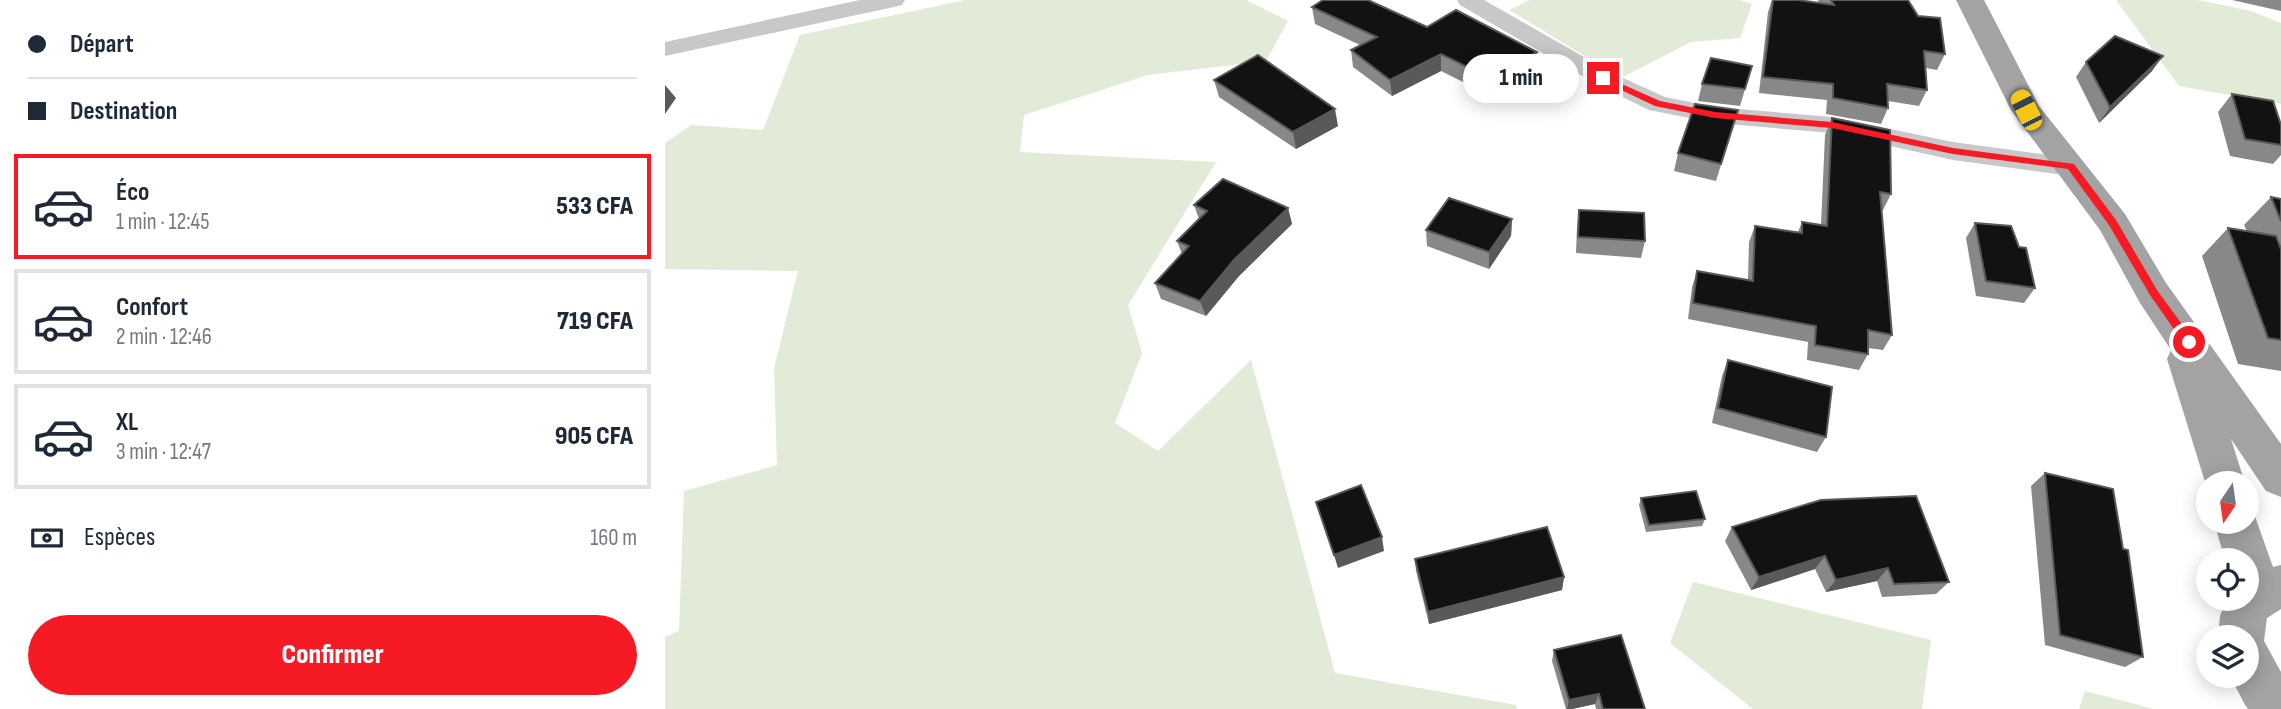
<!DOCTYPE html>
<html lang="fr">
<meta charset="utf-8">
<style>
:root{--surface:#fff;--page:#f2f2f3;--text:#1f2937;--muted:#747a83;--line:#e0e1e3;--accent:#f51a24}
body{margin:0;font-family:"Sofia Sans Condensed",sans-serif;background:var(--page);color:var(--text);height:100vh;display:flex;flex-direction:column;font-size:26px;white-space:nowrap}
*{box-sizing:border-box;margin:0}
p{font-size:23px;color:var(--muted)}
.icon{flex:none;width:38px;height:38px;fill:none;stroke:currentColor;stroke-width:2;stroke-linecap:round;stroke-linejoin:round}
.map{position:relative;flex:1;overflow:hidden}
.sheet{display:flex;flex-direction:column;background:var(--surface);width:665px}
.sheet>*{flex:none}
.banner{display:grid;align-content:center;height:154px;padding:0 28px;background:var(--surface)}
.needle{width:46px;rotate:193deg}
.buttons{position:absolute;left:1531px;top:471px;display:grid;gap:14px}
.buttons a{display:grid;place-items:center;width:63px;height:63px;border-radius:50%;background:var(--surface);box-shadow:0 4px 18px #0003;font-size:35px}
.end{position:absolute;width:32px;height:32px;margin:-16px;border:9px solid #f51a24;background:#fff;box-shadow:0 0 0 4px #fff}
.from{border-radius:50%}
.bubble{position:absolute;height:49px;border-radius:24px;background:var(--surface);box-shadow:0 4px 18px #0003;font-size:23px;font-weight:800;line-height:49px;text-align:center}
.car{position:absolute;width:21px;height:42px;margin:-21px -10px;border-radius:9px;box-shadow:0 0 5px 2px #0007;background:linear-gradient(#f5c518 24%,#345 0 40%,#f5c518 0 76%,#345 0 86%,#f5c518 0)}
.banner b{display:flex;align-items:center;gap:24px;height:66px;font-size:26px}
.banner b+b{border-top:2px solid var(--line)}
.banner i{width:18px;height:18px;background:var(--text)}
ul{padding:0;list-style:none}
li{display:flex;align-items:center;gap:21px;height:105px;margin:0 14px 10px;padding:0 14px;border:4px solid var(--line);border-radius:0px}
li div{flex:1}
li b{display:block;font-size:26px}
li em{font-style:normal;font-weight:800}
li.selected{border-color:var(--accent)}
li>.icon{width:63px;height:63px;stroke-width:1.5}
.pay{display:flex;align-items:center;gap:18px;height:77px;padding:0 28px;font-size:26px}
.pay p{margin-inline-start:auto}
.button{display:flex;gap:14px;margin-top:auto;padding:14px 28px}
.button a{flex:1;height:80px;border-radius:42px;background:var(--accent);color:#fff;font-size:28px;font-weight:800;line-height:80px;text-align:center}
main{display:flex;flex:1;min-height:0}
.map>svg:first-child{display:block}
.green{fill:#e1ebd7}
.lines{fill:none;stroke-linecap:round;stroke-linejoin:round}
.street{fill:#c8c8c8;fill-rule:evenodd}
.primary{fill:#a3a3a3;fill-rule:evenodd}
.wall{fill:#888}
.shaded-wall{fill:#595959}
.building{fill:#121212;stroke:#595959;stroke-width:2}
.route{fill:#f51a24}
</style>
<main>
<section class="sheet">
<div class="banner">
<b><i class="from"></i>Départ</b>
<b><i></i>Destination</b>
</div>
<ul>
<li class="selected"><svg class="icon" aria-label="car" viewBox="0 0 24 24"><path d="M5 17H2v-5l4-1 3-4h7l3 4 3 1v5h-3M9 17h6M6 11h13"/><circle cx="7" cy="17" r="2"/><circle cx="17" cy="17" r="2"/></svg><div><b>Éco</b><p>1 min · 12:45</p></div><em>533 CFA</em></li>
<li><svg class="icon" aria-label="car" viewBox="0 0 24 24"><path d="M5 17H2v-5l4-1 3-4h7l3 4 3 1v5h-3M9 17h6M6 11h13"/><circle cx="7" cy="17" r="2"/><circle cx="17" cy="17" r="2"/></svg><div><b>Confort</b><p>2 min · 12:46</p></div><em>719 CFA</em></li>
<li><svg class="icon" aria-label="car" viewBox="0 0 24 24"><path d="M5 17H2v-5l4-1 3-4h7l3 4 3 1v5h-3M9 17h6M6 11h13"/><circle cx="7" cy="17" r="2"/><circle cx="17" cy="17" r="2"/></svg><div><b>XL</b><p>3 min · 12:47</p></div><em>905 CFA</em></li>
</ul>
<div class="pay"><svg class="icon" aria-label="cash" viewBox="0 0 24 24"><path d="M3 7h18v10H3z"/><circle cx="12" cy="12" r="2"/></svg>Espèces<p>160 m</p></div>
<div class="button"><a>Confirmer</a></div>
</section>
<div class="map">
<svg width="1616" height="709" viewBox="0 0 1616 709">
<rect width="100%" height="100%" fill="#fff"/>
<!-- green -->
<g class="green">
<polygon points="300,0 581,0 623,21 601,61 483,75 359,115 355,152 551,162 463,305 477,353 450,423 493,451 586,360 670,673 851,705 852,709 0,709 0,637 14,631 19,491 112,465 109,369 133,271 0,269 0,143 26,125 98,130 135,35"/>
<polygon points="865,0 1074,0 1087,4 1075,38 1026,42 956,78 844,10"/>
<polygon points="1451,0 1533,0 1586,11 1616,23 1616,104 1514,86"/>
<polygon points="1028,582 1266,640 1257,709 1088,709 1005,643"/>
<polygon points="1420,691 1489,709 1414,709"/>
</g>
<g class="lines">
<!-- street -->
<g class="street">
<polygon points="195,0 240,0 237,5 229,7 0,56 0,42"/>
<polygon points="792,0 819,0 947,73 1000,97 1050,107 1167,117 1288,142 1406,158 1415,161 1419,167 1415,173 1406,176 1288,160 1167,133 1050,123 984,110 929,83 795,5"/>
</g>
<!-- primary -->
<g class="primary">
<polygon points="1291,0 1319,0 1374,106 1460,214 1501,283 1616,444 1616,497 1601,491 1566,439 1580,483 1544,483 1544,495 1502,359 1506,350 1475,303 1435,230 1346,110"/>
<polygon points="1582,506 1587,508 1608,567 1616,565 1616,609 1602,618 1599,641 1616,672 1616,709 1583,709 1580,705 1565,676 1582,676 1582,637 1553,637 1555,616 1562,598 1582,598 1582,560 1560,560 1549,522 1582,522"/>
</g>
</g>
<!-- wall -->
<g class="wall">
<polygon points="1107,0 1133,0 1154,3 1153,0 1243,0 1280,54 1272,70 1261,68 1262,90 1254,106 1223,101 1223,108 1216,124 1161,114 1162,100 1094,93 1103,12"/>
<polygon points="1567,0 1616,0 1616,11"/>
<polygon points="647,7 762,27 871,69 824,95 776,71 727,96 688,67 686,50 695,45 650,24"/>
<polygon points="1421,62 1487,71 1434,123 1411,77"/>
<polygon points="1087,66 1075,106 1033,101 1037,84"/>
<polygon points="549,80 673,126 631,149 554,97"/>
<polygon points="1567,94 1616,125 1616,155 1608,164 1565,156 1553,112"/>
<polygon points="1073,110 1051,181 1009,171 1013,153"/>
<polygon points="1167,118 1226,194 1218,210 1216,210 1227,335 1218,350 1203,348 1203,354 1194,370 1142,360 1143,342 1023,319 1027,287 1032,271 1083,280 1084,242 1090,226 1133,232 1137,222 1156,225 1160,135"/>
<polygon points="1606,197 1616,199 1616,371 1573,364 1537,256 1563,228 1582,231 1579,225"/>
<polygon points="529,205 623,208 627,224 574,276 541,316 496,299 490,283 517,254 512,241 534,219"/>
<polygon points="914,210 980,241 976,258 911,253 912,227"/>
<polygon points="847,219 846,236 824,269 762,246 761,230"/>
<polygon points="1310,223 1370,288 1359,303 1311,296 1301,238"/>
<polygon points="1063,360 1161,437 1152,452 1047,423 1057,376"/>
<polygon points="1380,473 1458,549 1478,657 1460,667 1380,645 1366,486"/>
<polygon points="976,498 1040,519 1037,526 981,532 974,505"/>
<polygon points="1067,527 1284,582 1271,594 1217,597 1212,581 1161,592 1150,569 1086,590 1060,541"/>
<polygon points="750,559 899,577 897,590 764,624 751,571"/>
<polygon points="889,650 980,709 931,709 930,704 907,709 901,709 887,661"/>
</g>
<!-- shaded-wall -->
<g class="shaded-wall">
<polygon points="872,52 871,69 824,95 825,78"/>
<polygon points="776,54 776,71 727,96 725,80"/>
<polygon points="1498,56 1487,71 1434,123 1445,107"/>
<polygon points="0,85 11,98 0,114"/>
<polygon points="670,109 673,126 631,149 628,132"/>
<polygon points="623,208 627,224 574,276 541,316 535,301 569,260"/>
<polygon points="847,219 846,236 824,269 824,252"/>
<polygon points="717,537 719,551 673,568 669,555"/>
<polygon points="1160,556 1150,569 1086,590 1094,577"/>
<polygon points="1223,568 1212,581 1161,592 1171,580"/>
<polygon points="899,577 897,590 764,624 763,612"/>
<polygon points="934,694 930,704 907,709 902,709 904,700"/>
</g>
<!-- building -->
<g class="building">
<polygon points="658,0 703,0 762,27 791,10 872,52 825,78 776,54 725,80 686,50 712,37 647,7"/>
<polygon points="1108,0 1133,0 1169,5 1166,0 1243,0 1253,16 1275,18 1280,54 1259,51 1262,90 1222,84 1223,108 1168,98 1168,84 1098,77"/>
<polygon points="1450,36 1498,56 1445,107 1421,62"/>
<polygon points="593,55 670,109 628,132 549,80"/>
<polygon points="1046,58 1087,66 1080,89 1037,84"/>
<polygon points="1567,94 1608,101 1616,125 1616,145 1580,139"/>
<polygon points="1030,104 1073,110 1056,164 1013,153"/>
<polygon points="1167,118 1225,130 1226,194 1215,192 1227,335 1203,330 1203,354 1150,345 1151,326 1028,303 1032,271 1088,281 1090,226 1137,233 1137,222 1162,226"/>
<polygon points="558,179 623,208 569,260 535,301 490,283 524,246 512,241 542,211 529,205"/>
<polygon points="1606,197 1616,199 1616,221"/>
<polygon points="784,198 847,219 824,252 761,230"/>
<polygon points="914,210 979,213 980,241 913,237"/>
<polygon points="1310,223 1346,226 1354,247 1361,248 1370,288 1321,281"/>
<polygon points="1563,228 1611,236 1616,249 1616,340 1603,338"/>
<polygon points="1063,360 1167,387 1161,437 1053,408"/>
<polygon points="1380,473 1448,489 1458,549 1463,550 1478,657 1395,635"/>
<polygon points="696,485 717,537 669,555 651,502"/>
<polygon points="1031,491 1040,519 984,525 976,498"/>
<polygon points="1251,496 1284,582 1229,584 1223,568 1171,580 1160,556 1094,577 1067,527 1156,500"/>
<polygon points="882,527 899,577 763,612 750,559"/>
<polygon points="956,635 980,709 938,709 934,694 904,700 889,650"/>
</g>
<!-- route -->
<polygon class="route" points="935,77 941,77 995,101 1050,112 1167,122 1288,148 1409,164 1451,220 1492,290 1530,342 1528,345 1520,345 1485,295 1444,225 1403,169 1288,154 1167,128 1050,118 990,106 935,80"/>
</svg>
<div class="buttons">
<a><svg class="needle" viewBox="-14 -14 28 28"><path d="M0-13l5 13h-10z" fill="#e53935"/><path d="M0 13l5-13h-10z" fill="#747a83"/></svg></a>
<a><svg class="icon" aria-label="locate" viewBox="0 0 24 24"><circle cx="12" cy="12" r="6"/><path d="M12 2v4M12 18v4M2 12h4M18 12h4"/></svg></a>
<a><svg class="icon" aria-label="layers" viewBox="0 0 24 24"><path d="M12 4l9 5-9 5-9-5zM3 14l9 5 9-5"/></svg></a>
</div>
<i class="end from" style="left:1524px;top:342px"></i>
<i class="end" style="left:938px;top:78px"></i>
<div class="bubble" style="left:798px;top:54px;width:116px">1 min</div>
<i class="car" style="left:1361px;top:110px;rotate:333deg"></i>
</div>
</main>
